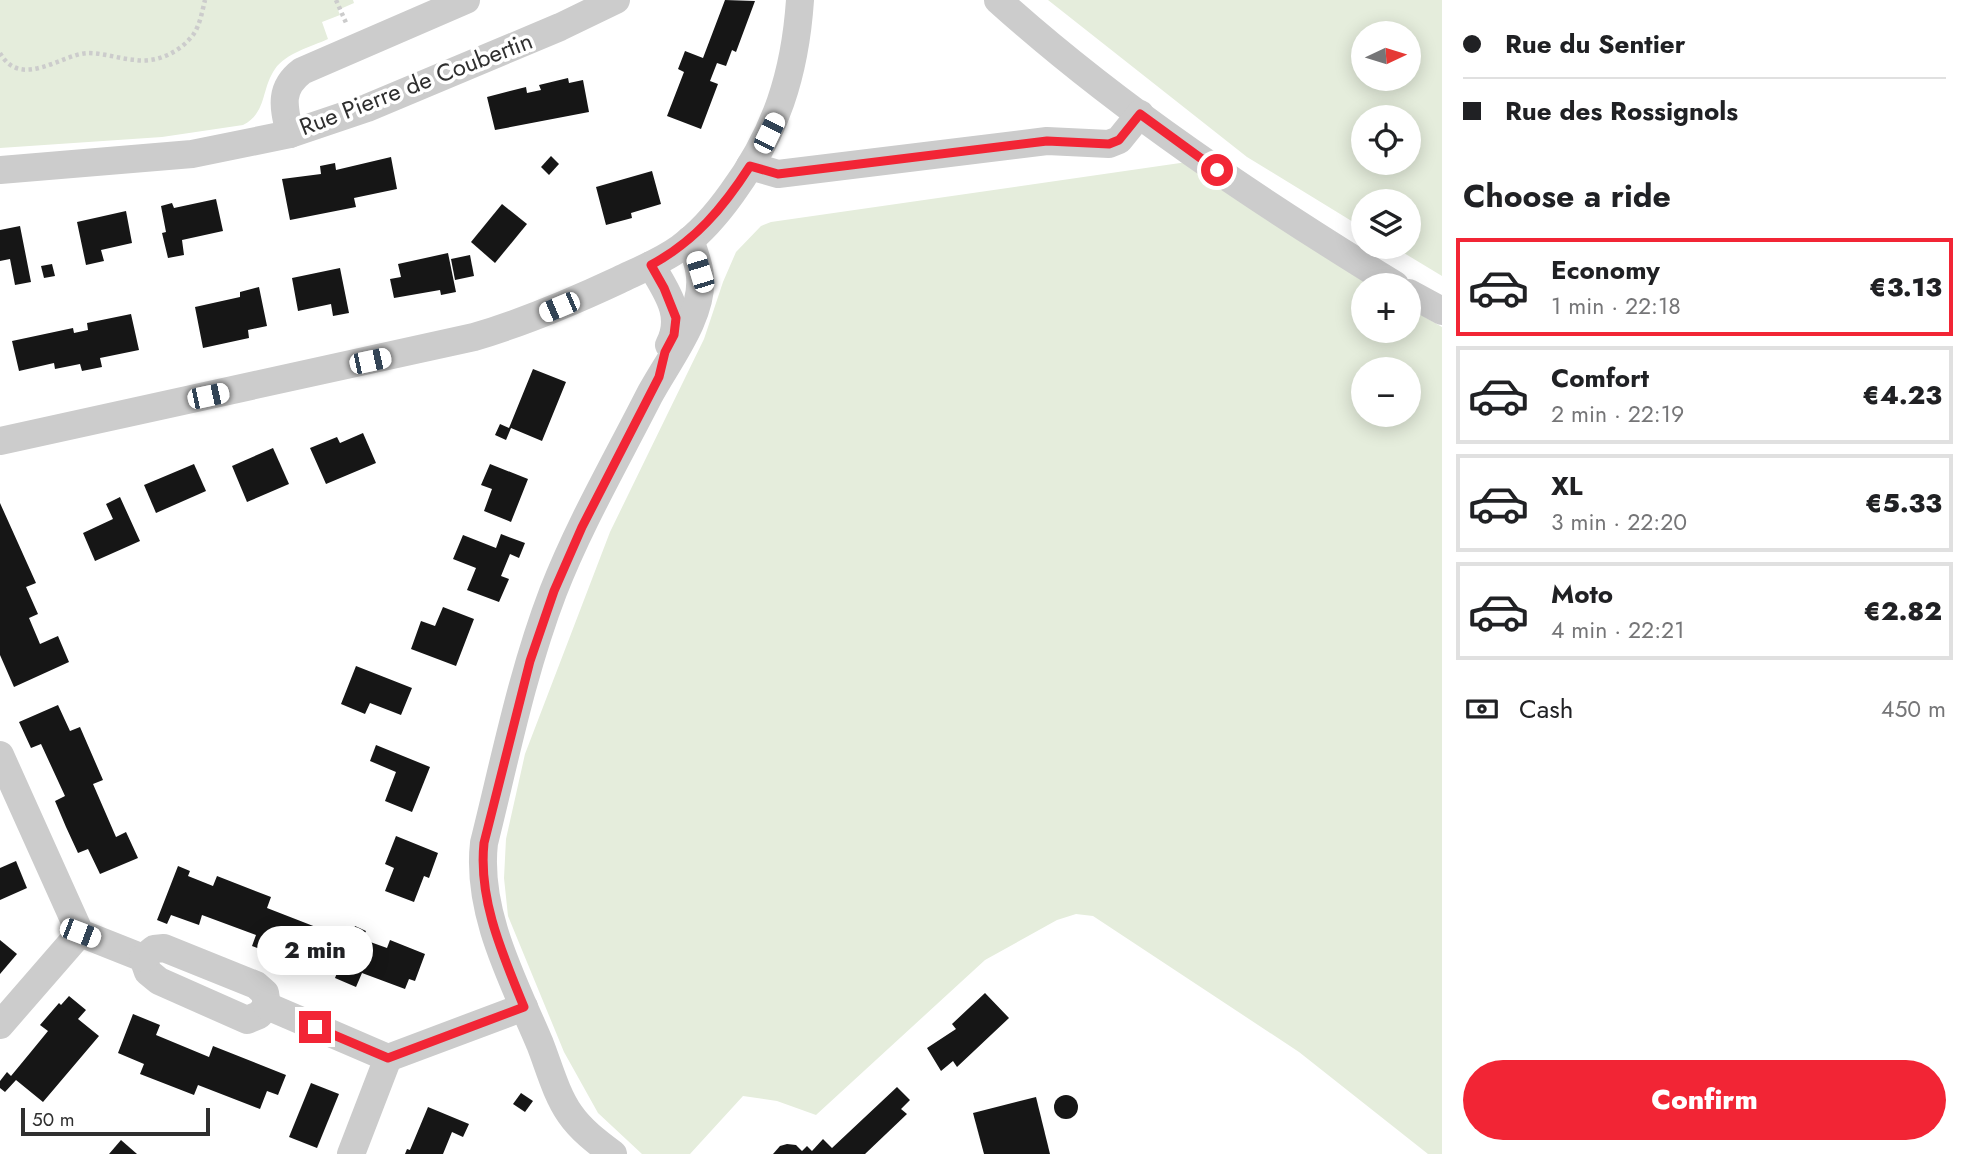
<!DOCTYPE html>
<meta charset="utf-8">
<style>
:root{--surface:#fff;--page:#f6f6f6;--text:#202124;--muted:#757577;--line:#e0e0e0;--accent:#f22535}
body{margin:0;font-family:Jost,sans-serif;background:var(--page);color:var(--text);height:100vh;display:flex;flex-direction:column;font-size:26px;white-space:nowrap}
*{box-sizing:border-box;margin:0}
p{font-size:23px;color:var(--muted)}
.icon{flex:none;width:38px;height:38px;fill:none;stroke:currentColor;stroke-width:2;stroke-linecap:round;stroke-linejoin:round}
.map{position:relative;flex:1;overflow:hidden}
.side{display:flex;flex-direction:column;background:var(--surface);width:525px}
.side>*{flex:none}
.top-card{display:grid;align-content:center;height:154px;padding:0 21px;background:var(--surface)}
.needle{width:46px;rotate:86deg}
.fabs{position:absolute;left:1351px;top:21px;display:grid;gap:14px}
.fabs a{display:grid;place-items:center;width:70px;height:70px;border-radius:50%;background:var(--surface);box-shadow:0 4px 18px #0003;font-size:35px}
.scale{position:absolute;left:21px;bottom:18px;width:189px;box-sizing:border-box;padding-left:7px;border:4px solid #2f2f2f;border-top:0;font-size:19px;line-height:24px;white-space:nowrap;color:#2f2f2f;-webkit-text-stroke:5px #fff;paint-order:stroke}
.end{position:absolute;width:32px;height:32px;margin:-16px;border:9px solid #f22535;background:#fff;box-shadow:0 0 0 4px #fff}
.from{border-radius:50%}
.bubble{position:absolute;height:49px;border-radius:24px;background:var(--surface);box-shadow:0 4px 18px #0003;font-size:23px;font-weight:800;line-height:49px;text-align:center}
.car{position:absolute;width:21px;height:42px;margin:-21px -10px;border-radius:9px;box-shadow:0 0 5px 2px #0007;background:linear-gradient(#fff 24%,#345 0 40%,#fff 0 76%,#345 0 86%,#fff 0)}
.top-card b{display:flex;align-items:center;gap:24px;height:66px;font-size:26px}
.top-card b+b{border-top:2px solid var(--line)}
.top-card i{width:18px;height:18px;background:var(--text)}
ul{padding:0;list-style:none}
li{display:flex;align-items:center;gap:21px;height:98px;margin:0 14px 10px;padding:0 7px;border:4px solid var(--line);border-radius:0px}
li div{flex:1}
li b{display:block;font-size:26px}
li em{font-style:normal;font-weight:800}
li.active{border-color:var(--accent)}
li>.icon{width:63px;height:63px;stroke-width:1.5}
h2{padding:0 21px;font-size:32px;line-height:84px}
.pay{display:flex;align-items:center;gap:18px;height:77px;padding:0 21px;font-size:26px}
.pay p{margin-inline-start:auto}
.action{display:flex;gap:14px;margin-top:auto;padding:14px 21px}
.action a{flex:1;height:80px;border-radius:42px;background:var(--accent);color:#fff;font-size:28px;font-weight:800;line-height:80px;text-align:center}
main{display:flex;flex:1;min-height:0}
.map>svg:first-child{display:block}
.green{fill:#e5eddc;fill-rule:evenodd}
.building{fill:#161616}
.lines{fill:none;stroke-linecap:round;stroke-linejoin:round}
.path{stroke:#ccc;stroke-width:4.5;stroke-dasharray:3.5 3.5;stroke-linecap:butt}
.minor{stroke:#ccc;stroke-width:28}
.route{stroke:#f22535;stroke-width:9}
.labels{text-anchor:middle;stroke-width:7;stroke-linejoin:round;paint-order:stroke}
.street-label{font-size:24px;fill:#2f2f2f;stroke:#fff}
</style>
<main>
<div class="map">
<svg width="1442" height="1154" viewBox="0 0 1442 1154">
<rect width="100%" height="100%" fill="#fff"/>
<!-- green -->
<g class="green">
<path d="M0 0H353L354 3 338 10 340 15 322 22 328 39C311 47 286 53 275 69 261 89 267 113 243 125L162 137 0 148Z"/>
<path d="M1048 0H1442V276L1394 247H1409V201H1363V228L1247 157ZM1363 33H1409V79H1363ZM1363 117H1409V163H1363Z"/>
<path d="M1194 161 1372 285H1363V331H1409V308L1442 327V1154H1428L1299 1052 1093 916 1076 914 1057 920 985 960 816 1115 777 1101 743 1096 690 1154H642L598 1113 564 1052 508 916 504 878 506 839 525 754 610 532 704 339 723 282 736 252 761 226 771 222ZM1363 369H1409V415H1363Z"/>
</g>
<!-- building -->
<g class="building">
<polygon points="725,0 755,1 736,52 732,50 726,66 717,63 710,81 718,84 701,129 667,116 684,72 678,69 685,51 703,58"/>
<polygon points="568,78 569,83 583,80 589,112 495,130 487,97 526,87 527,93 541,90 539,85"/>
<polygon points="551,156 559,164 549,175 541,167"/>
<polygon points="391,157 397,189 354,198 356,207 290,220 282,179 321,174 320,166 335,163 336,170"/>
<polygon points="652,171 661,204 631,213 632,218 606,225 596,187"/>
<polygon points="216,199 223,231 182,240 184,255 168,258 162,233 166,232 161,206 172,203 174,208"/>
<polygon points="502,204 527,224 495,263 471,242"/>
<polygon points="126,211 132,243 101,250 104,261 86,265 77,222"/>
<polygon points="20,226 31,282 15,285 10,259 0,261 0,230"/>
<polygon points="448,253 456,292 441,295 440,290 394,298 390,279 401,277 398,264"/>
<polygon points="470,255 474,276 455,280 451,259"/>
<polygon points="52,264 55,276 44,278 41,266"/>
<polygon points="340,268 349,313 333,316 331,304 298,311 292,278"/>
<polygon points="259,287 267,326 248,330 249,338 203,348 195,307 240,297 240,292"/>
<polygon points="131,314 139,350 100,358 102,367 82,371 80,364 55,369 54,363 19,371 12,341 73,328 74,333 88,330 87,323"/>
<polygon points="533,369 566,382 542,441 511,428 506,440 495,435 500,424 509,428"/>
<polygon points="363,433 376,463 326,484 310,448 337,437 340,443"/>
<polygon points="273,448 289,484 247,502 232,466"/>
<polygon points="194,464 206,491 156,513 144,485"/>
<polygon points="490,464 528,479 511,522 484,511 492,489 481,485"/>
<polygon points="120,497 140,541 95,561 83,533 113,519 106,504"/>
<polygon points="0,503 36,583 26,587 38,614 29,618 40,644 58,636 69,662 14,687 0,655"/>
<polygon points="501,534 525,543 519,558 510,554 501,576 509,579 499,602 467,590 476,568 453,559 463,535 496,548"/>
<polygon points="443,607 474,619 456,666 411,649 421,621 435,626"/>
<polygon points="356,666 412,688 401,715 370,703 365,714 341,704"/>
<polygon points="58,705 70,731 80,727 103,780 93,784 116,837 126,832 138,858 100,874 88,849 78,853 66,827 55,801 65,796 41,744 31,748 19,722"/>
<polygon points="376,745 430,767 412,812 385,801 396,772 370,761"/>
<polygon points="396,836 438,853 429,878 424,876 414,902 385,891 394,868 385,864"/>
<polygon points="16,861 27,888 0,900 0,868"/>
<polygon points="178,866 190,871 188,876 213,886 217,876 271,897 267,908 321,929 307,967 252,946 256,935 202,915 199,925 171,915 167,924 157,920"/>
<polygon points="355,926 366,931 362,939 387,948 390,940 425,954 415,981 409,979 405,989 362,973 356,987 335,978"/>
<polygon points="0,940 17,954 0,974"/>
<polygon points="985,993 1009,1018 957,1067 953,1061 941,1071 927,1048 956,1029 952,1024"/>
<polygon points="69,996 86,1010 78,1019 99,1036 43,1102 16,1080 5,1092 0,1088 0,1081 7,1072 11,1076 30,1053 48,1031 40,1025 59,1003 61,1005"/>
<polygon points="133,1014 160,1025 156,1035 209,1057 213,1046 286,1075 278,1095 267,1091 260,1109 198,1085 194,1095 140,1074 144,1064 118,1053"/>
<polygon points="311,1083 339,1094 317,1148 289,1137"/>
<polygon points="897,1087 910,1100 901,1109 907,1114 865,1154 773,1154 780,1146 787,1144 796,1145 802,1151 807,1146 812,1151 823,1139 832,1148"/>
<polygon points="521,1093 533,1101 525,1112 513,1104"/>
<circle cx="1066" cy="1107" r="12"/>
<polygon points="1036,1097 1050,1154 984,1154 973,1113"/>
<polygon points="428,1107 469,1124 463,1137 452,1132 443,1154 405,1154 407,1149 410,1150"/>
<polygon points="121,1140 137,1154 109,1154"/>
</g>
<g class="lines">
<!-- path -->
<g class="path">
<polyline points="336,0 347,25"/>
<path d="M0 53C21 90 61 54 88 53 104 53 120 59 136 60 157 63 180 52 193 35 200 25 202 12 205 0"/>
</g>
<!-- minor -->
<g class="minor">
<path d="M998 0C1119 109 1257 200 1395 285"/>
<path d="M290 134C284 108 278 89 302 71L466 0"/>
<polyline points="750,166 778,174 1047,141 1109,144 1119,140 1140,114"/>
<polyline points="0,170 192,154 290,134 367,108 560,27 616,0"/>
<path d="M651 265C666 291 685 315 669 345"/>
<polyline points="1409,293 1442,311"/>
<path d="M0 441 474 337C525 322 572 302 619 280 640 270 662 261 680 248 701 233 717 214 732 193 776 133 795 74 800 0"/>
<polyline points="0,755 80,933 143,958 148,972 159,981 247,1020 259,1015 267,1006"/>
<polyline points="143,958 154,949 164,948 256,985 265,993 267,1006"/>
<polyline points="267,1006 388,1058 524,1007"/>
<polyline points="0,1025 80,933"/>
<polyline points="351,1154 388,1058"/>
<path d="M613 1154C597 1142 581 1130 570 1114 556 1094 549 1067 540 1044 514 982 476 913 484 843 505 759 522 673 553 592 579 525 616 461 649 396 667 362 704 316 700 276 699 264 694 251 690 240"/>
</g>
</g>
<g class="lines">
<!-- route -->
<path class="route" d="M315 1027 388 1058 524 1007C503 955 478 900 484 843L530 661 554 591 582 527 659 377 665 352 674 335 676 318 664 288 651 265C695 241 723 208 750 166L778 174 1047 141 1109 144 1119 140 1140 114 1217 170"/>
</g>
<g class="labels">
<!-- street labels -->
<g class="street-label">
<text transform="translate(416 84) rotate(-21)" y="8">Rue Pierre de Coubertin</text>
</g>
</g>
</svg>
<div class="fabs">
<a><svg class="needle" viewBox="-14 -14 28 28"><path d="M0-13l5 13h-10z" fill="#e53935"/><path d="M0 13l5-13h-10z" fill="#757577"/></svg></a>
<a><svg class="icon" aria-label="locate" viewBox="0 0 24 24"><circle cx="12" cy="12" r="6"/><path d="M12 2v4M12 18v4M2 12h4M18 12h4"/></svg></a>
<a><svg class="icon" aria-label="layers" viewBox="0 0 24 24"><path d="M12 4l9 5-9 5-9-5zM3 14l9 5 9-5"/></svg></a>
<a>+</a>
<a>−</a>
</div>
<div class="scale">50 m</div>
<i class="end from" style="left:1217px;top:170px"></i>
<i class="end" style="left:315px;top:1027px"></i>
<div class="bubble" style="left:257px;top:926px;width:116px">2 min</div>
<i class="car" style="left:769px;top:133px;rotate:26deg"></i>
<i class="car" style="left:700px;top:272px;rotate:343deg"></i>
<i class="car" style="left:559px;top:307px;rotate:247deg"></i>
<i class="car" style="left:370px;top:361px;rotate:78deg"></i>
<i class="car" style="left:208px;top:396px;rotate:78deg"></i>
<i class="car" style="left:80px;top:933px;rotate:111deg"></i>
</div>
<section class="side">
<div class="top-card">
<b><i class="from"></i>Rue du Sentier</b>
<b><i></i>Rue des Rossignols</b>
</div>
<h2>Choose a ride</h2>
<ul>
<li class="active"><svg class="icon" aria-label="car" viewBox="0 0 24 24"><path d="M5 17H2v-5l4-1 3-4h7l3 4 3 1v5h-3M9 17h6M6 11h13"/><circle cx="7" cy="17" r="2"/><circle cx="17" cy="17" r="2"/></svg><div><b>Economy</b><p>1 min · 22:18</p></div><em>€3.13</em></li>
<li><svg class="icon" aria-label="car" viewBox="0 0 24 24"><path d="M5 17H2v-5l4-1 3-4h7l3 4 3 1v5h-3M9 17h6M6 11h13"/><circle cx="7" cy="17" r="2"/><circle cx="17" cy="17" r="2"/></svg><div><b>Comfort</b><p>2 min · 22:19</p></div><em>€4.23</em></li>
<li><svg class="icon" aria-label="car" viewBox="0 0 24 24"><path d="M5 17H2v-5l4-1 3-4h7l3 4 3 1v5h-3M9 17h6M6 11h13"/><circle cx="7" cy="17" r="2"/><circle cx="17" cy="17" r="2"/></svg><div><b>XL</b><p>3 min · 22:20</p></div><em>€5.33</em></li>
<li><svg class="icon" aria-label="car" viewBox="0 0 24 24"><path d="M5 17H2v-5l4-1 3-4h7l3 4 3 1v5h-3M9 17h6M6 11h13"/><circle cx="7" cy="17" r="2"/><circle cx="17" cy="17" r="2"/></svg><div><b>Moto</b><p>4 min · 22:21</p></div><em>€2.82</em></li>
</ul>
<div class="pay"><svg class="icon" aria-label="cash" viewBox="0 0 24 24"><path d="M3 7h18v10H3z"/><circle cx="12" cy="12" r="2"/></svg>Cash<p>450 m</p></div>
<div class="action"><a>Confirm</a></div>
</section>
</main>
